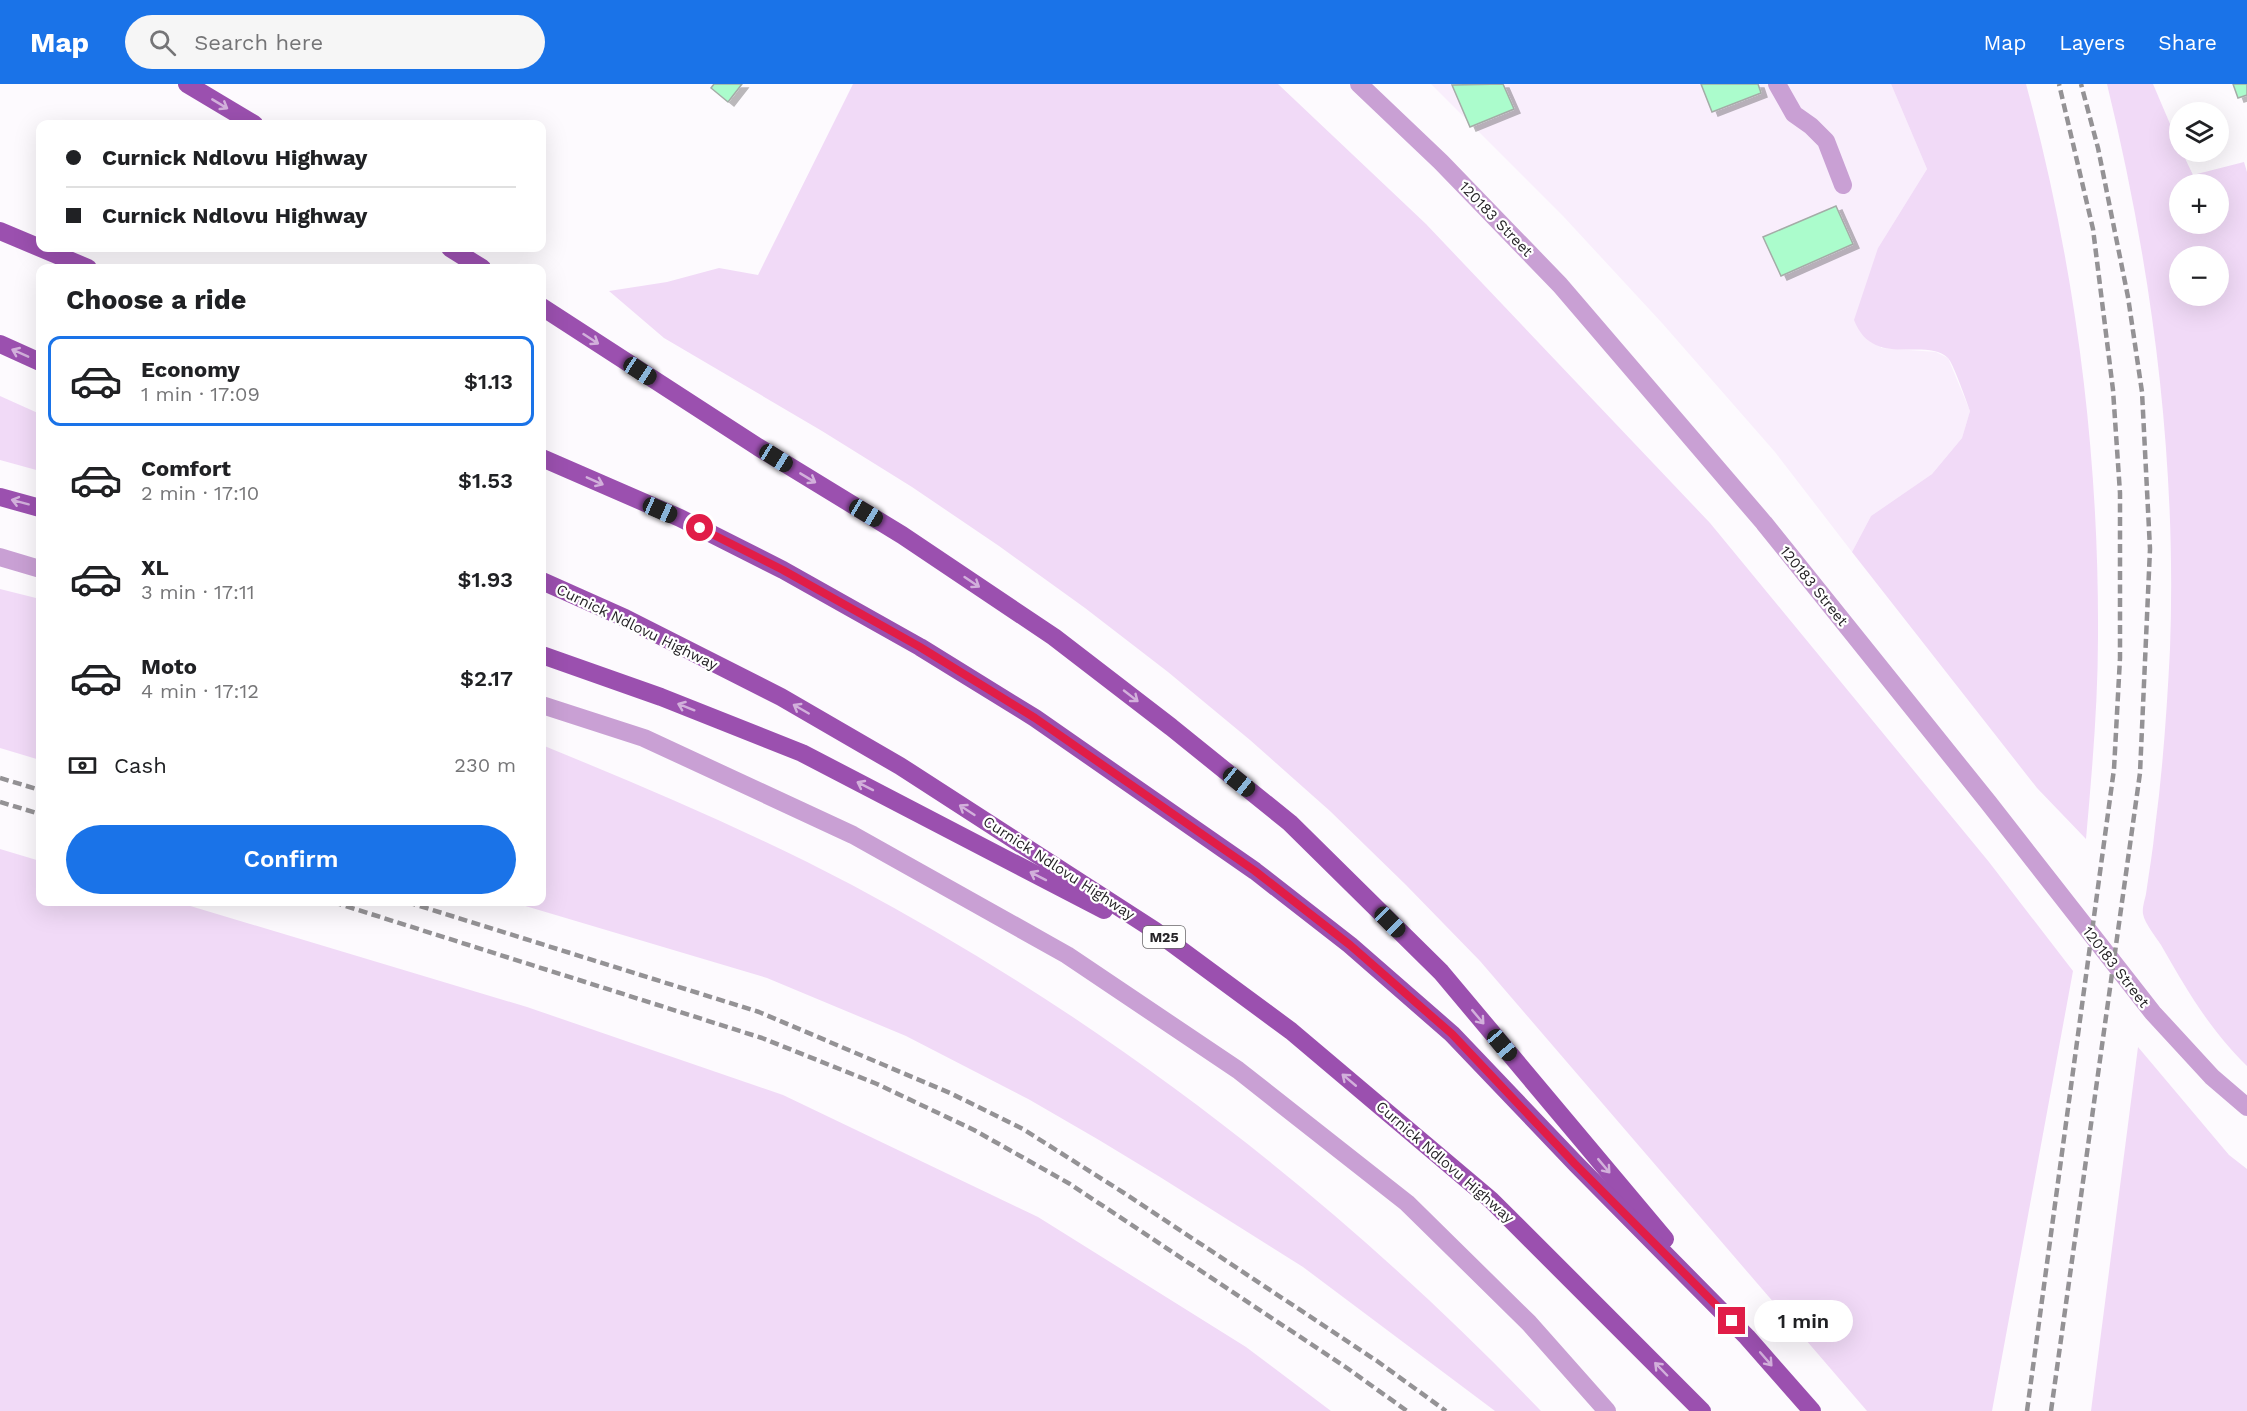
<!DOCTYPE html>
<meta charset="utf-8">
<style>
:root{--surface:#fff;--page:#f6f6f6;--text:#202124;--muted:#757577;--line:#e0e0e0;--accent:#1a73e8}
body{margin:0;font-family:"Work Sans",sans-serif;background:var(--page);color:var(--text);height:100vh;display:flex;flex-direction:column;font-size:22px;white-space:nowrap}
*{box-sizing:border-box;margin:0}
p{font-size:20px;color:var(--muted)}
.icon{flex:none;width:33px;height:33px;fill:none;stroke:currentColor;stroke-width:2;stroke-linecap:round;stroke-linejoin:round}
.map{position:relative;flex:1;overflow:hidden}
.drawer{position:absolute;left:36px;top:180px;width:510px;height:642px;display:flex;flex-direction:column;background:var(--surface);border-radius:12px;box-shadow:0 6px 24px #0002}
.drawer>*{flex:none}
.banner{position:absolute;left:36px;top:36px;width:510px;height:132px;border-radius:12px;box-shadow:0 6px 24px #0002;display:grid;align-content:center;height:132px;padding:0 30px;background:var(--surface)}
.controls{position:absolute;left:2169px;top:18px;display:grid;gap:12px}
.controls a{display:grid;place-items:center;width:60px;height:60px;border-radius:50%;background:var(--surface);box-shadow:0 6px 24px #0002;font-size:30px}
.end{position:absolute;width:27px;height:27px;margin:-14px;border:8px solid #e11d48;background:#fff;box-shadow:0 0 0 3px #fff}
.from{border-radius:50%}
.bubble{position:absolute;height:42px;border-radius:21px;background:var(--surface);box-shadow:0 6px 24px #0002;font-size:20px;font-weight:600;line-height:42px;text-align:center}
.car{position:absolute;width:18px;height:36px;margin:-18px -9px;border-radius:8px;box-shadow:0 0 4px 2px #0007;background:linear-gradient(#222 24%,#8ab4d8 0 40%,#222 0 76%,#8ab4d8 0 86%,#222 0)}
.banner b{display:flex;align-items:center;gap:21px;height:57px;font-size:22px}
.banner b+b{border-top:2px solid var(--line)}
.banner i{width:15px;height:15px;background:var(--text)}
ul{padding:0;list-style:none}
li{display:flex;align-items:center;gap:18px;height:90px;margin:0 12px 9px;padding:0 18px;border:3px solid transparent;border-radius:12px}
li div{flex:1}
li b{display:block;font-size:22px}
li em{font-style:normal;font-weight:600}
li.current{border-color:var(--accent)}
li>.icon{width:54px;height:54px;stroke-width:1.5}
h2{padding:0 30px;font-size:27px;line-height:72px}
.pay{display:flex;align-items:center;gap:15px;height:66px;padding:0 30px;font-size:22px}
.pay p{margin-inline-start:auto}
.action{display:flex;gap:12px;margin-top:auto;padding:12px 30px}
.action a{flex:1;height:69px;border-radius:36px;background:var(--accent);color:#fff;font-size:24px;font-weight:600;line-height:69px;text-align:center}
header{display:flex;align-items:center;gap:36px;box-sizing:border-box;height:84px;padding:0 30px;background:var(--accent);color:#fff}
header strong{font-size:28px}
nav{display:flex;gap:33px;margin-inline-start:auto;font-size:21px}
.search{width:420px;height:54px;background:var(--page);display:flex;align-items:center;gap:15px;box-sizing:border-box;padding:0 21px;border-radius:33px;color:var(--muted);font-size:22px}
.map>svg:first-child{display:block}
.built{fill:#f9eefc}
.green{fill:#f1daf7;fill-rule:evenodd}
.building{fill:#abfccc;stroke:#a4aca7;stroke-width:1.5;filter:url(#shadow)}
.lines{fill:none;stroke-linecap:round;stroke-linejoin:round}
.minor{stroke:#c9a0d4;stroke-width:18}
.major{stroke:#9b50af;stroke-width:18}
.rail{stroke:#949295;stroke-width:4.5;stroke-dasharray:9 4.5;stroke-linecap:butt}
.oneway{stroke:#d2b0db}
.route{stroke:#e11d48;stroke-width:8}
.labels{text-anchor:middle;stroke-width:4.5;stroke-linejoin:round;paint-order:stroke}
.shield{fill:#fff;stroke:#686668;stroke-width:1.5}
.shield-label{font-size:14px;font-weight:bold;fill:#272528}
.street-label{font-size:15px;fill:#272528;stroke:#fff}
</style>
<header>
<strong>Map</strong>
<div class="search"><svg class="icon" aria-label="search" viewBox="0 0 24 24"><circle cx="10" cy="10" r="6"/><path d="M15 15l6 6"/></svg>Search here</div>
<nav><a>Map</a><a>Layers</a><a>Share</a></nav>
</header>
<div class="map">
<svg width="2247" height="1327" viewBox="0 0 2247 1327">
<defs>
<filter id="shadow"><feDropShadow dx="6" dy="4" stdDeviation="0" flood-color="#0004"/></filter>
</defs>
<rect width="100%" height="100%" fill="#fdfafe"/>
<!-- built -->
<polygon class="built" points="1431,0 1891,0 1927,85 1878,164 1881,264 1936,268 1948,274 1970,327 1962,354 1932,390 1871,432 1852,468 1775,368 1662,239 1563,132"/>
<!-- green -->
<g class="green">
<polygon points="853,0 1278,0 1426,140 1710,439 1989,778 2073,887 1992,1327 1867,1327 1480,877 1406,801 1330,727 1250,656 1168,588 1085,524 999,462 912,403 822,347 664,254 609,207 667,198 719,184 758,191"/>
<path d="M1891 0H2026C2075 180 2099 366 2098 552 2098 620 2092 687 2086 755L2037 704 1852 468 1871 432 1932 390 1962 354 1970 327C1966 316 1954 281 1948 274 1926 252 1873 286 1854 236L1878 164 1927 85Z"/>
<path d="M2107 0H2153L2179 61 2180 68H2182L2193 91 2244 78 2247 88V982C2208 943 2188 908 2161 861 2156 853 2145 840 2143 830 2142 824 2145 815 2146 810 2149 788 2153 766 2155 744 2163 684 2167 624 2170 565 2177 374 2152 185 2107 0ZM2180 100H2218V140H2180ZM2180 172H2218V212H2180Z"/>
<polygon points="0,312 40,330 40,387 0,376"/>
<polygon points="0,505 40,515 40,676 0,664"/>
<path d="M542 661C647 704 751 748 852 801 1108 937 1341 1118 1541 1327H1495L1303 1183 1160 1093 1099 1056 1030 1016 906 952 767 894 512 818H542Z"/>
<polygon points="0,765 40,777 40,818 177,818 527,923 783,1011 1038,1133 1246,1263 1331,1327 0,1327"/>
<polygon points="2138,963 2229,1071 2247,1085 2247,1327 2091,1327"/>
</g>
<!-- building -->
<g class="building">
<polygon points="714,0 742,0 728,18 711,4"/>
<polygon points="1503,0 1514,25 1470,43 1452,1"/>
<polygon points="1701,0 1758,0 1761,9 1712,28"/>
<polygon points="2233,0 2247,0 2247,11 2238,14"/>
<polygon points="1836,122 1853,160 1781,192 1763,153"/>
</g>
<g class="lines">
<!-- minor -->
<g class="minor">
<polyline points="1359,0 1441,78 1560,201 1764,439 1988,718 2153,929 2212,993 2247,1023"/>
<polyline points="1777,0 1794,30 1811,42 1826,57 1843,101"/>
<polyline points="0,473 40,485"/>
<polyline points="542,621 644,654 853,751 1067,871 1238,986 1407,1119 1529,1239 1607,1327"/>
</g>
<!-- major -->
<g class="major">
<polyline points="187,0 254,40"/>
<polyline points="0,147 88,184"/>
<polyline points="450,164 482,184"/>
<polyline points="542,223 758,363 902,451 1054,553 1171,643 1290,739 1441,888 1665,1155"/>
<polyline points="0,260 40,278"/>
<polyline points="542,374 680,434 783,486 920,563 1035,634 1255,787 1350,861 1452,950 1576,1080 1747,1253 1812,1327"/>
<polyline points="0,413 40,424"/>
<polyline points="542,497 625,534 781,613 900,682 1154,846 1291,947 1491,1116 1702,1327"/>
<polyline points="542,571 661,613 802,669 1104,826"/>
</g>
<!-- rail -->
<g class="rail">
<polyline points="0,694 40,706"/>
<polyline points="0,718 40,730"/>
<polyline points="333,818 762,954 877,1000 974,1046 1070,1100 1347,1284 1407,1327"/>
<polyline points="407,818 759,928 950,1009 1023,1045 1124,1109 1377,1277 1446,1327"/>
<polyline points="2027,1327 2114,685 2120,574 2120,409 2113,306 2093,145 2059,0"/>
<polyline points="2051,1327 2140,689 2150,465 2142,308 2128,213 2098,64 2081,0"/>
</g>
</g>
<!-- one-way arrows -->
<defs><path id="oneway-shaft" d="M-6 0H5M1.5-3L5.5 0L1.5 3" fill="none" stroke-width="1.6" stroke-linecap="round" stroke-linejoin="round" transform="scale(1.5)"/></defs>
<g class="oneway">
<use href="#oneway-shaft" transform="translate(220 20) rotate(31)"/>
<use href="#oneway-shaft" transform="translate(591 255) rotate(33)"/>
<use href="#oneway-shaft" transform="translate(20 269) rotate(-156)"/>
<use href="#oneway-shaft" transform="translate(808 394) rotate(31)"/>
<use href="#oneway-shaft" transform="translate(595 397) rotate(24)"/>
<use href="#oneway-shaft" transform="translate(20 418) rotate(-165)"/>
<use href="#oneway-shaft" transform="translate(972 498) rotate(34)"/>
<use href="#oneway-shaft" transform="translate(1131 612) rotate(38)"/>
<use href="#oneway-shaft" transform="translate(686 623) rotate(-158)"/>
<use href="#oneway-shaft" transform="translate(801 625) rotate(-150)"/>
<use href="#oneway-shaft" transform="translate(865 702) rotate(-153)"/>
<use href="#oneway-shaft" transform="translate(967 726) rotate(-147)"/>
<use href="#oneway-shaft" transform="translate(1038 792) rotate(-153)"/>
<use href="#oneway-shaft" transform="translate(1478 933) rotate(50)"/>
<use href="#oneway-shaft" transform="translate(1349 996) rotate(-140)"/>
<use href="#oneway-shaft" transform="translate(1604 1082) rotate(50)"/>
<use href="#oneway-shaft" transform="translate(1766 1275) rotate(49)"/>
<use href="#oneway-shaft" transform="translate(1661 1285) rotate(-134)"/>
</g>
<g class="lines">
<!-- route -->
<polyline class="route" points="700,444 783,486 920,563 1035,634 1255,787 1350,861 1452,950 1575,1080 1732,1237"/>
</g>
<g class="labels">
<!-- shield labels -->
<rect class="shield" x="1143" y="842" width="42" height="22" rx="4.5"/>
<g class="shield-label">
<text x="1164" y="858">M25</text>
</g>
<!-- street labels -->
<g class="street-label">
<text transform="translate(1496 135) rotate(46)" y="5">120183 Street</text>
<text transform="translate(1814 502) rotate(51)" y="5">120183 Street</text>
<text transform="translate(637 543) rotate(26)" y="5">Curnick Ndlovu Highway</text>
<text transform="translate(1059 784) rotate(33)" y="5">Curnick Ndlovu Highway</text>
<text transform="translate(2116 883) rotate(52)" y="5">120183 Street</text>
<text transform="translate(1445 1078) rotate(41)" y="5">Curnick Ndlovu Highway</text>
</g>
</g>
</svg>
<div class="controls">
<a><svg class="icon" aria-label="layers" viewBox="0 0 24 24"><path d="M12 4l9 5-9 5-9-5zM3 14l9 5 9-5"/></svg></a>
<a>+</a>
<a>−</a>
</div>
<i class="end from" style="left:700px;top:444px"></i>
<i class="end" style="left:1732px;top:1237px"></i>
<div class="bubble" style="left:1754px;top:1216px;width:99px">1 min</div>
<i class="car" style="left:640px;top:287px;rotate:123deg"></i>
<i class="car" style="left:776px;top:374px;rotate:122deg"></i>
<i class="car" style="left:660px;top:426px;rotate:114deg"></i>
<i class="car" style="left:866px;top:429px;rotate:121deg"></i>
<i class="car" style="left:1239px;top:698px;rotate:129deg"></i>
<i class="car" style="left:1390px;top:838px;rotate:135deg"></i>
<i class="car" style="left:1502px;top:961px;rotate:140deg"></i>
<div class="banner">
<b><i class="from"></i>Curnick Ndlovu Highway</b>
<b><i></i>Curnick Ndlovu Highway</b>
</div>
<section class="drawer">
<h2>Choose a ride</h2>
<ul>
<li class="current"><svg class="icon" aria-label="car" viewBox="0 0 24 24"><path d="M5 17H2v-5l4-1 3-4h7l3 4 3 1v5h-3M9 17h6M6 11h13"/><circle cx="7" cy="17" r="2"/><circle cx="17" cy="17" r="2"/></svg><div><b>Economy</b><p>1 min · 17:09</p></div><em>$1.13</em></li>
<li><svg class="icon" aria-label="car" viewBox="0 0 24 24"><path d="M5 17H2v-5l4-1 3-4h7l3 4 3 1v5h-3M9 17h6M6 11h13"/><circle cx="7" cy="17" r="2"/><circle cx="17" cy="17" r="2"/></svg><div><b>Comfort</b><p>2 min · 17:10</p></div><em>$1.53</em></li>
<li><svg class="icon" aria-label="car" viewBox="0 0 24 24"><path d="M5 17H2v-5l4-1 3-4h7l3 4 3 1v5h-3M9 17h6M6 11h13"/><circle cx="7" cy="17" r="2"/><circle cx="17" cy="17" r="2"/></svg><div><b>XL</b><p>3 min · 17:11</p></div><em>$1.93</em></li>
<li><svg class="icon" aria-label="car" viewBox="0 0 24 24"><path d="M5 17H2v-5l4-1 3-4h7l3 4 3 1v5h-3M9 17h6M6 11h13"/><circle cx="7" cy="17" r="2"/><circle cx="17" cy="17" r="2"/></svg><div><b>Moto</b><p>4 min · 17:12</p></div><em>$2.17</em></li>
</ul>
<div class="pay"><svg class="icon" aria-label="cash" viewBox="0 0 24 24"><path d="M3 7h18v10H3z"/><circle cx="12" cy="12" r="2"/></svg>Cash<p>230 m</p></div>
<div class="action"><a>Confirm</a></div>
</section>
</div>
